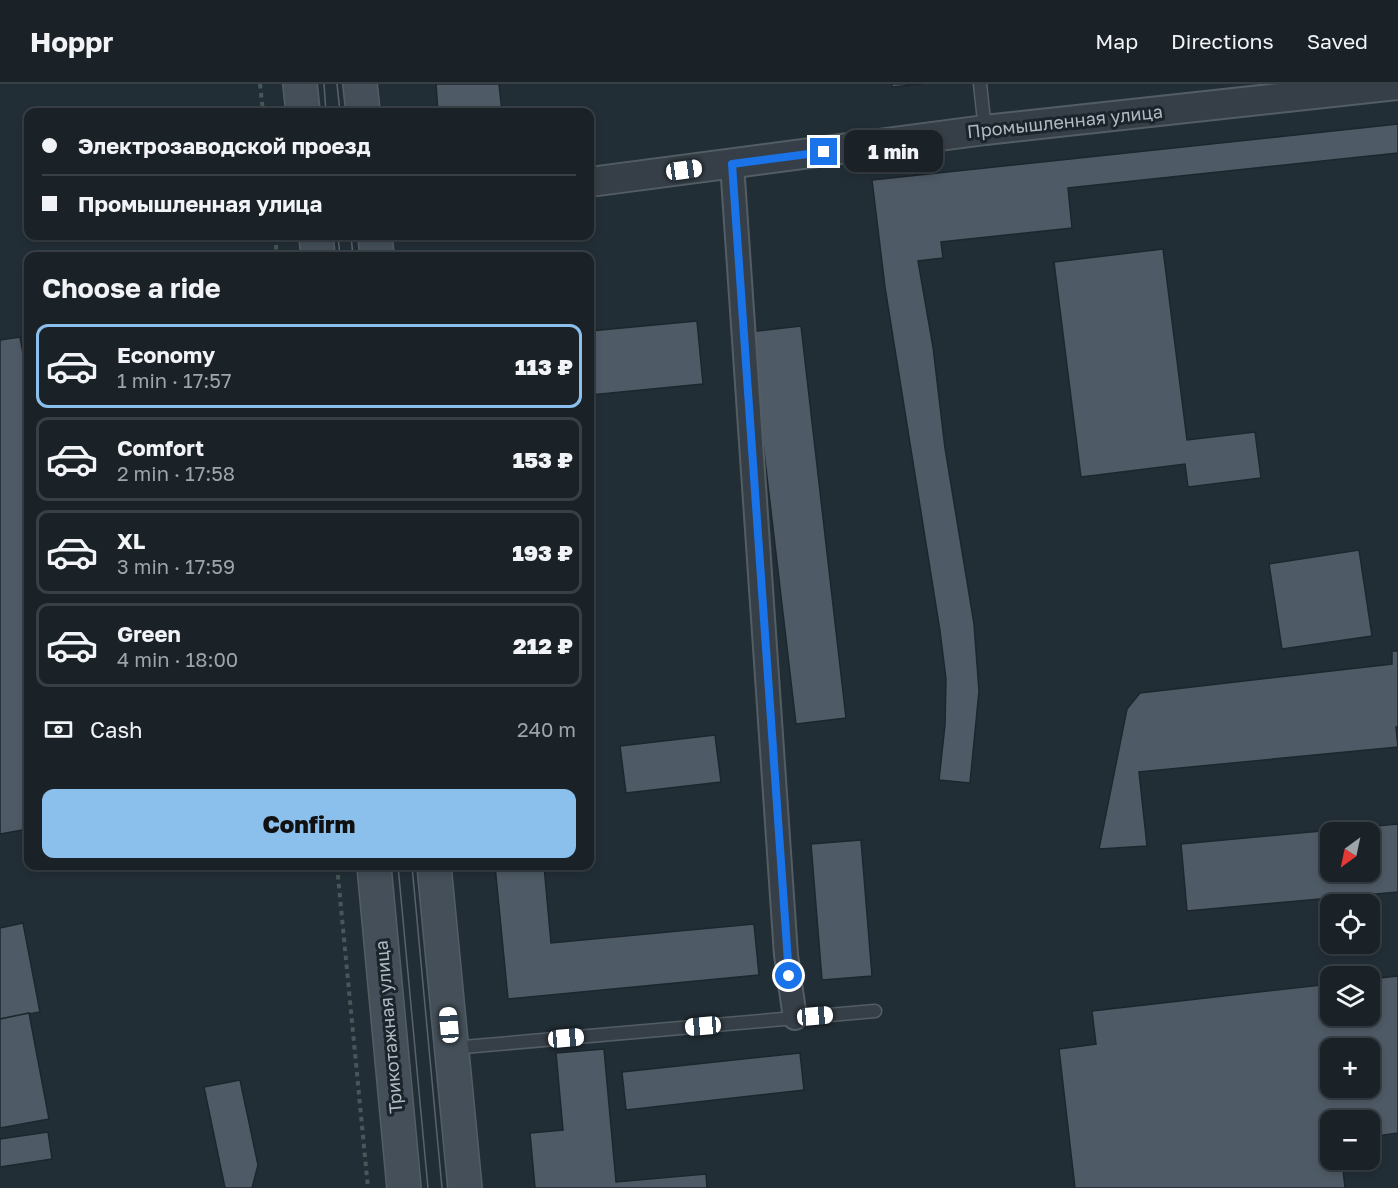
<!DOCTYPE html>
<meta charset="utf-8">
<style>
:root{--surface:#1a2228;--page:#272f34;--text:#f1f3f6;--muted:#9fa4a8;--line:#383f45;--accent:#8bc0ed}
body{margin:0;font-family:"Golos Text",sans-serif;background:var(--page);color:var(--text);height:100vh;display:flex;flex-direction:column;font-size:22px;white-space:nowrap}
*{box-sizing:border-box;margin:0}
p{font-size:20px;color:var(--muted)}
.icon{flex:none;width:33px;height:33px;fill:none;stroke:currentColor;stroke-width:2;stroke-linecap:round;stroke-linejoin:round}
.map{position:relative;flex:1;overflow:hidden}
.details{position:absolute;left:24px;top:168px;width:570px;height:618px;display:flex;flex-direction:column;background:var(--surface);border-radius:12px;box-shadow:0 3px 9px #0003,0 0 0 2px var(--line)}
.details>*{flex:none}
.hud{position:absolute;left:24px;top:24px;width:570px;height:132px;border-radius:12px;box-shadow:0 3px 9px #0003,0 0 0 2px var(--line);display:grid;align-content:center;height:132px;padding:0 18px;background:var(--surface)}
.needle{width:39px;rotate:213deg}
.buttons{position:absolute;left:1320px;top:738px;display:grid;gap:12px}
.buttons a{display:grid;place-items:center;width:60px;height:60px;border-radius:12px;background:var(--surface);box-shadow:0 3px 9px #0003,0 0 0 2px var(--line);font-size:30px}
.end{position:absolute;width:27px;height:27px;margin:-14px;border:8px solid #1a73e8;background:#fff;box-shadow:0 0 0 3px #fff}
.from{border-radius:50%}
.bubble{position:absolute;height:42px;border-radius:12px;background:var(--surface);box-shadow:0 3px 9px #0003,0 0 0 2px var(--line);font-size:20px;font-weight:800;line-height:42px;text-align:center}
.car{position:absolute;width:18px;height:36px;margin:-18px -9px;border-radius:8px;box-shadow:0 0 4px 2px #0007;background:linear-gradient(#fff 24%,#345 0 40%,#fff 0 76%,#345 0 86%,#fff 0)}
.hud b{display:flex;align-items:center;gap:21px;height:57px;font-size:22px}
.hud b+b{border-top:2px solid var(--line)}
.hud i{width:15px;height:15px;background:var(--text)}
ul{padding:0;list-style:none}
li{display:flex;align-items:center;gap:18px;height:84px;margin:0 12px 9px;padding:0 6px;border:3px solid var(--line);border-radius:12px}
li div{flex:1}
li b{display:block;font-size:22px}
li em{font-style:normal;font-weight:800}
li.selected{border-color:var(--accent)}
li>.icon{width:54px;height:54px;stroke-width:1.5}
h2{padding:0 18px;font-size:27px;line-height:72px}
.pay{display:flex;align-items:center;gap:15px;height:66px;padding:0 18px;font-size:22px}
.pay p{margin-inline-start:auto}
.button{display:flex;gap:12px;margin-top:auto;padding:12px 18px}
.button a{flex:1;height:69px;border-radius:12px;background:var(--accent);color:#111;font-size:24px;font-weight:800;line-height:69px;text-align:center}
header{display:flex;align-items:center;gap:36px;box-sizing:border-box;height:84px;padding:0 30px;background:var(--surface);border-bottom:2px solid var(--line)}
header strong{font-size:28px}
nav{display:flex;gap:33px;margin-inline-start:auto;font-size:21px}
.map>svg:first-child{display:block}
.building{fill:#4e5a65;stroke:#1d262d;stroke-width:1.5;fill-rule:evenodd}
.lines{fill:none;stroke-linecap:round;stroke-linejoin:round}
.service-casing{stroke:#535d64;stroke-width:15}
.minor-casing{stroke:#535d64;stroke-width:26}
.tertiary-casing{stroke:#535d64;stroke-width:32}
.secondary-casing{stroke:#535d64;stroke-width:36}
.path{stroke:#465857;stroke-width:4;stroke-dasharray:4.5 4.5;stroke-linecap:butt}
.service{stroke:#363f47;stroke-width:12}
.minor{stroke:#363f47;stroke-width:22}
.tertiary{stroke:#363f47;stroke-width:28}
.secondary{stroke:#444f59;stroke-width:33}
.tram{stroke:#58646d;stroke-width:1.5}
.route{stroke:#1a73e8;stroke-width:8}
.labels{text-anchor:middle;stroke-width:6;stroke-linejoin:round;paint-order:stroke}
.street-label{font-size:18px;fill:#b0bac3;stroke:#1b242b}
</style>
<header>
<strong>Hoppr</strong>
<nav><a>Map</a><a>Directions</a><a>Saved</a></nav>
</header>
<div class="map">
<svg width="1398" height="1104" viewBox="0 0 1398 1104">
<rect width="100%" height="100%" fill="#222e36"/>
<!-- building -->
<g class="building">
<polygon points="436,0 499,0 502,28 438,28"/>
<polygon points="892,0 923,0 892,3"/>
<polygon points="1398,40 1398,69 1068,104 1072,144 941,158 943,174 918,177 933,263 945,364 974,540 979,607 970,699 939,696 945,641 946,595 940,547 885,203 872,96"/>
<polygon points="1163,165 1187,356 1255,348 1261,394 1188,403 1185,380 1081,393 1054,178"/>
<polygon points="697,237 703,300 590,311 590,247"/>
<polygon points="801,242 846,634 796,640 750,248"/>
<polygon points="20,253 28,296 28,745 0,750 0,256"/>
<polygon points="1359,466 1372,552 1282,565 1269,480"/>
<polygon points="1392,567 1398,567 1398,643 1396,643 1398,663 1139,688 1147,762 1099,765 1127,625 1140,609 1392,580"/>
<polygon points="715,651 721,698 626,709 620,662"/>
<path d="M1398 740V808L1187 827 1181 760ZM1330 748H1370V788H1330Z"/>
<polygon points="861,756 872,892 822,896 811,760"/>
<polygon points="495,782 544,782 551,859 754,840 759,891 508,915"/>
<polygon points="23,839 40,928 0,935 0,844"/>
<path d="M1398 892V1049L1370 1053V1036H1330V1076H1342L1345 1104H1075L1059 965 1096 960 1092 927 1330 900V932H1370V895ZM1330 964H1370V1004H1330Z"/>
<polygon points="29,929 49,1035 0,1044 0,935"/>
<polygon points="604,965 616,1098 706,1090 707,1104 535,1104 530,1049 563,1046 556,969"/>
<polygon points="800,969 804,1006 626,1026 622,988"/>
<polygon points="240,996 258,1081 252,1104 225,1104 204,1003"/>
<polygon points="48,1048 52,1075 0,1083 0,1055"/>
</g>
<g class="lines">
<!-- service casing -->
<g class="service-casing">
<g id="service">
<polyline points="980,0 985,46"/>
<polyline points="452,964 875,927"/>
</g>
</g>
<!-- minor casing -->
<g class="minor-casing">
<polyline id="minor" points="732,80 786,871 795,934"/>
</g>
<!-- tertiary casing -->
<g class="tertiary-casing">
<polyline id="tertiary" points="590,98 985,46 1398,1"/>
</g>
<!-- secondary casing -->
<g class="secondary-casing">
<g id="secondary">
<polyline points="300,0 303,28"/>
<polyline points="360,0 363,28"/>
<polyline points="316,152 318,172"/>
<polyline points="375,152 377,172"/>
<polyline points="374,782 404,1104"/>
<polyline points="434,782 465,1104"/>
</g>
</g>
<!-- path -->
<g class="path">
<polyline points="260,0 263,28"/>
<polyline points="275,152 277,172"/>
<polyline points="337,782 368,1104"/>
</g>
<!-- service -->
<use href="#service" class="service"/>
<!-- minor -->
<use href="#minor" class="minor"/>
<!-- tertiary -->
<use href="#tertiary" class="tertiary"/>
<!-- secondary -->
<use href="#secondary" class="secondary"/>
<!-- tram -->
<g class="tram">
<polyline points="324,0 326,28"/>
<polyline points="337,0 340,28"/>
<polyline points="338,152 340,172"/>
<polyline points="351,152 353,172"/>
<polyline points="398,782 428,1104"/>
<polyline points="412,782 442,1104"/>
</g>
</g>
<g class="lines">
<!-- route -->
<polyline class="route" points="789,892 732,80 824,68"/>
</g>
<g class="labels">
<!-- street labels -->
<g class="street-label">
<text transform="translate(1065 38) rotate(-6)" y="6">Промышленная улица</text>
<text transform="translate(389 943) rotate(-95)" y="6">Трикотажная улица</text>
</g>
</g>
</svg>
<div class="buttons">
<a><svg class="needle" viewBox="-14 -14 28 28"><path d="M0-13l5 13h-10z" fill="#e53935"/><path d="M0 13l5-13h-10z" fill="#9fa4a8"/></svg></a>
<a><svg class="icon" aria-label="locate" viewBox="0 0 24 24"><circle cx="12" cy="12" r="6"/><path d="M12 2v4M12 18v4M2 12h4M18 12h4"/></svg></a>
<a><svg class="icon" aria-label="layers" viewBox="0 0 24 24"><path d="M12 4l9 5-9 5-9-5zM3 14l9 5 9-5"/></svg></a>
<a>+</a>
<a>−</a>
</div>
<i class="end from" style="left:789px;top:892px"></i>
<i class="end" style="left:824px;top:68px"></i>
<div class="bubble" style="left:844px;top:46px;width:99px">1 min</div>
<i class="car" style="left:684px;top:86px;rotate:82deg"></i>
<i class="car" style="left:815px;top:932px;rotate:85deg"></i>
<i class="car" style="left:449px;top:941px;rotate:355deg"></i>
<i class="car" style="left:703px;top:942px;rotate:265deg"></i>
<i class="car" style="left:566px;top:954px;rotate:85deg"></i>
<div class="hud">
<b><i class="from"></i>Электрозаводской проезд</b>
<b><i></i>Промышленная улица</b>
</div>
<section class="details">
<h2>Choose a ride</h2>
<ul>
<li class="selected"><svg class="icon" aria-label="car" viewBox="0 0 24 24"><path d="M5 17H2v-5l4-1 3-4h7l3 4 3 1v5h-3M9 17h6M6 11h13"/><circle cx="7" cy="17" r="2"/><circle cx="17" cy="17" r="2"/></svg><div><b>Economy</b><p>1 min · 17:57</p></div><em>113 ₽</em></li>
<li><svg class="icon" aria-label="car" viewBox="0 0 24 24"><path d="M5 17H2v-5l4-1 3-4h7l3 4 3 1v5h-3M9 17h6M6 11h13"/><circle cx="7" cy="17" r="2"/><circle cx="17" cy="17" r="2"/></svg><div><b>Comfort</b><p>2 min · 17:58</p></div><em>153 ₽</em></li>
<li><svg class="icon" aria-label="car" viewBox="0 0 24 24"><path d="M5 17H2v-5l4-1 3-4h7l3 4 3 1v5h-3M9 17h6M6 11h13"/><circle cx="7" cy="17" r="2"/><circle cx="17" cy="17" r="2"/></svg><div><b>XL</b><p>3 min · 17:59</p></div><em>193 ₽</em></li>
<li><svg class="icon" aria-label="car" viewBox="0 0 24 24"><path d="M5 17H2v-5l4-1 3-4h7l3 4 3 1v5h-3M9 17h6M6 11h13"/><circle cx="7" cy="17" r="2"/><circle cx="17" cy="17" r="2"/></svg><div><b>Green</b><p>4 min · 18:00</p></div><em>212 ₽</em></li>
</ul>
<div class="pay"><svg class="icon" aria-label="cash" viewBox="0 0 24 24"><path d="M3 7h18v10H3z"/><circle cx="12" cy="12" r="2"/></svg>Cash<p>240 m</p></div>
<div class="button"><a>Confirm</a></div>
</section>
</div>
